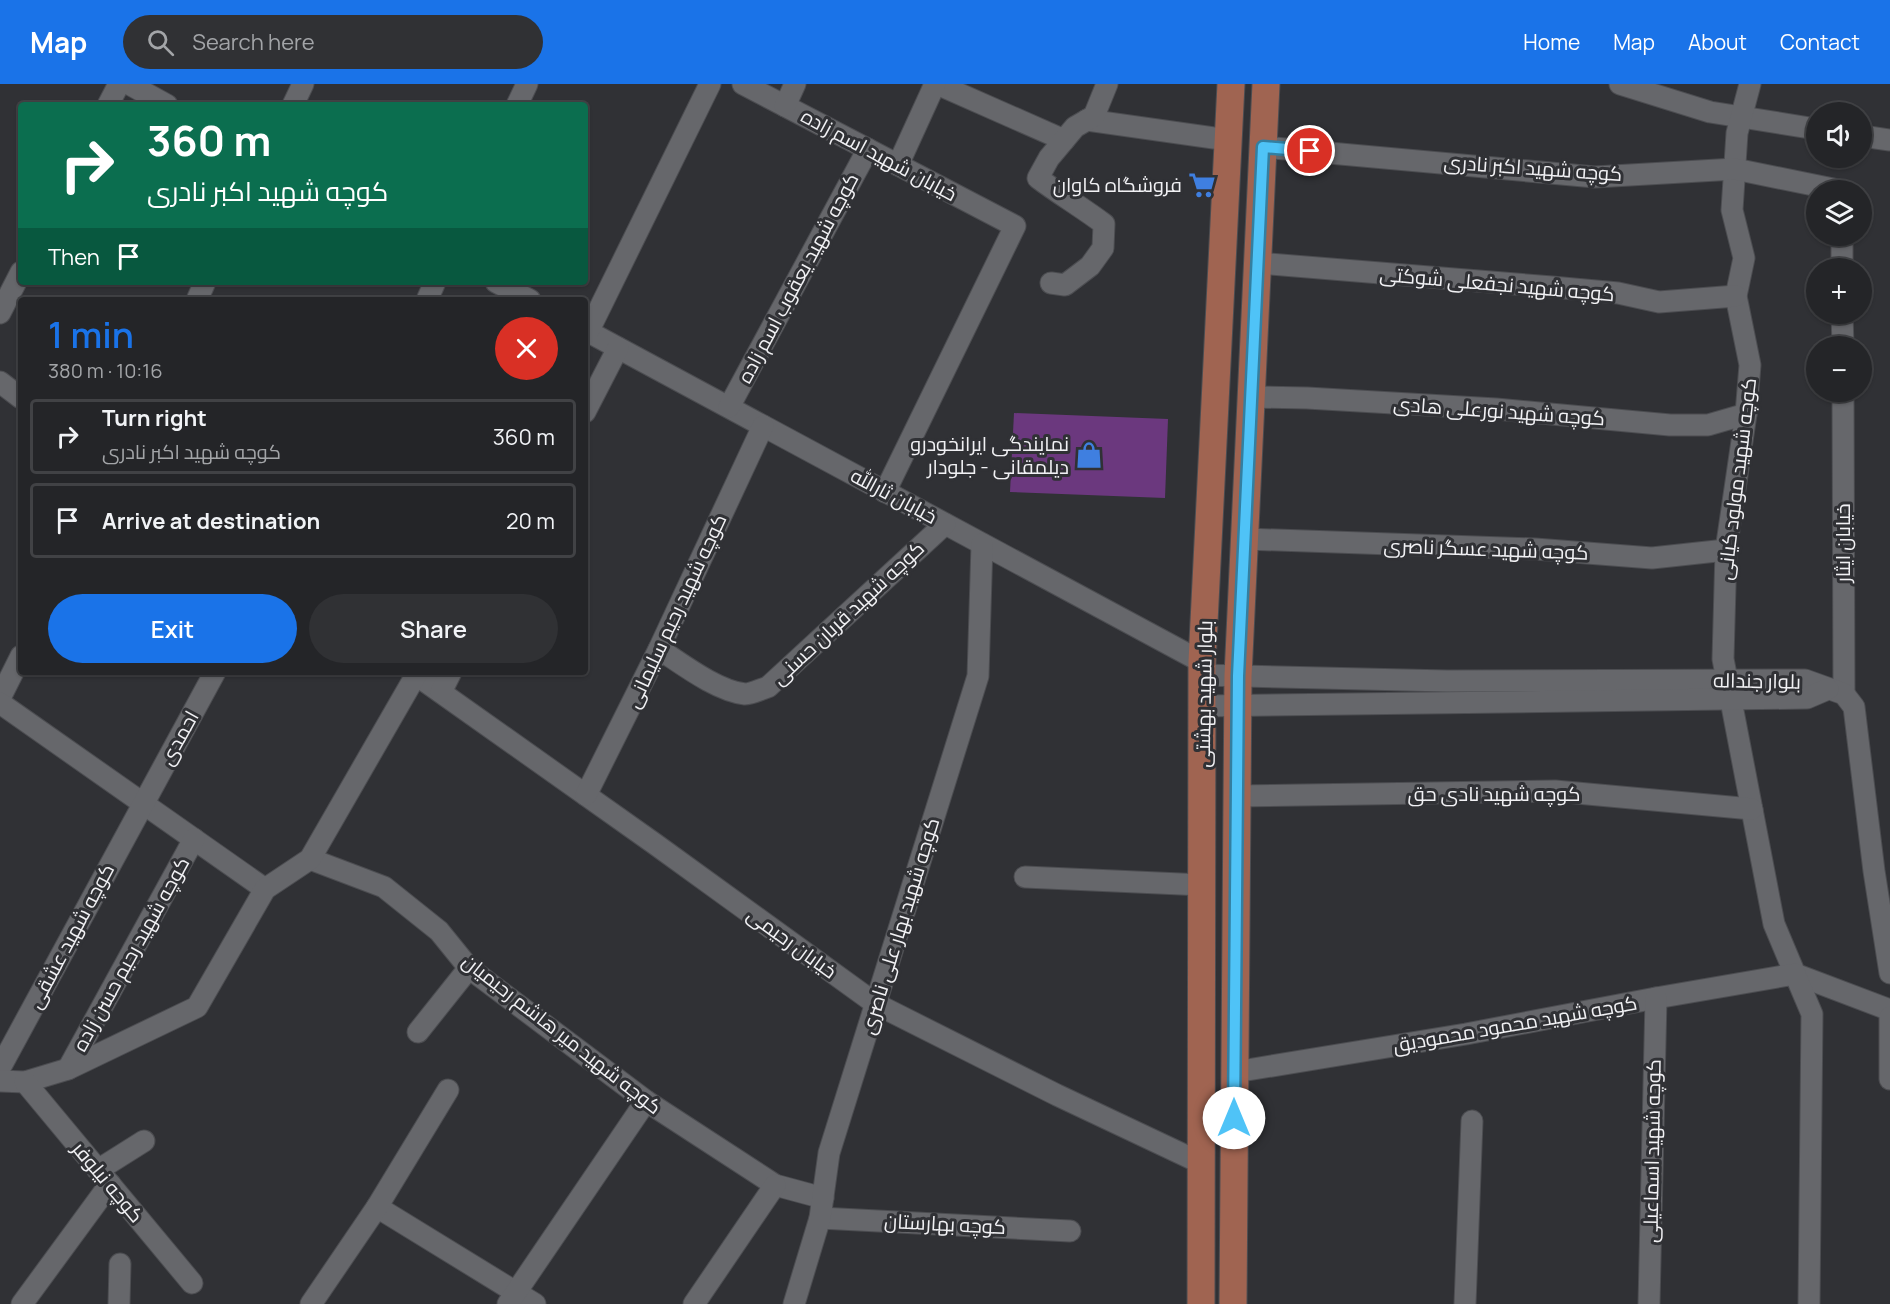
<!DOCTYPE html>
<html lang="en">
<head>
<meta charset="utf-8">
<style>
	body { margin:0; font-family:Manrope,Cairo,sans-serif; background:#303134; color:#f1f3f6; height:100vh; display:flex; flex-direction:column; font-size:22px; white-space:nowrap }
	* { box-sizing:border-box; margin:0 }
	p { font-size:20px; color:#a3a5a8 }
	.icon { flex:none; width:33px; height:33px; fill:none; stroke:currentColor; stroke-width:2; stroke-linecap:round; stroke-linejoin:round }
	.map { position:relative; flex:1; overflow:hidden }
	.details { position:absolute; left:18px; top:213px; width:570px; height:378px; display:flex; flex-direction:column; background:#242528; border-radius:6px; box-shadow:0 2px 4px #0004,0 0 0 2px #414245 }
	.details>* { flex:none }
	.hud { position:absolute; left:18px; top:18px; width:570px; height:183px; border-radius:6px; box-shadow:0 2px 4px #0004,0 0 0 2px #414245; background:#0b6e4f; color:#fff; overflow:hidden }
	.tools { position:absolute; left:1806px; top:18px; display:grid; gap:12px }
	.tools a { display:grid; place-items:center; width:66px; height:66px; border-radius:50%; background:#242528; box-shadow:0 2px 4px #0004,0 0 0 2px #414245; font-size:30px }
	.pin { position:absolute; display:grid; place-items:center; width:51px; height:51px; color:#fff; margin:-26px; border:3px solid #fff; border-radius:50%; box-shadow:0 2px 6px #0007 }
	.me { position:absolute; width:66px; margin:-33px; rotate:0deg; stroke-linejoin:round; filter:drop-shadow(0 0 4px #0008) }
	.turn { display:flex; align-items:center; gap:21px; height:126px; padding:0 30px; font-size:27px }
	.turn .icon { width:78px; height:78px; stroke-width:2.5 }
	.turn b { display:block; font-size:42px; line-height:51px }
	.then { display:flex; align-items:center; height:57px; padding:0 30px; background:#0003; gap:12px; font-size:22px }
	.round { display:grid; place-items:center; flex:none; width:63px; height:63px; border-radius:32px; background:#303134 }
	.overview { display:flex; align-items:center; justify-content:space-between; height:102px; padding:0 30px }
	h1 { font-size:36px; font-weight:600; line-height:45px; color:#1a73e8 }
	.button { display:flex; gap:12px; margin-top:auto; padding:12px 30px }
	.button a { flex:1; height:69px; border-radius:36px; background:#1a73e8; color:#fff; font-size:24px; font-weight:600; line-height:69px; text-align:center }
	.button a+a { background:#303134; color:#f1f3f6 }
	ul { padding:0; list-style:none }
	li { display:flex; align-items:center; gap:18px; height:75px; margin:0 12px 9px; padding:0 18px; border:3px solid #414245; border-radius:6px }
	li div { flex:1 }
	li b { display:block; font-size:22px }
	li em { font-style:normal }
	header { display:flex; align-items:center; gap:36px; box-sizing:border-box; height:84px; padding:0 30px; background:#1a73e8; color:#fff }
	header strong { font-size:28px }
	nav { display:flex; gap:33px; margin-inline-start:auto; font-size:21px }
	.search { width:420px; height:54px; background:#303134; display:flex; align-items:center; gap:15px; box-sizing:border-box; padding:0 21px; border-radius:33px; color:#a3a5a8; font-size:22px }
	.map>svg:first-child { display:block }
</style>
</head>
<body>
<header>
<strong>Map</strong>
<div class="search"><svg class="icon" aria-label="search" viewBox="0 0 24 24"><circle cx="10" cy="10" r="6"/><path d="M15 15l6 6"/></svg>Search here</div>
<nav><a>Home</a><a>Map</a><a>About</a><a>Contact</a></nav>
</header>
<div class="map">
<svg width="1890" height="1220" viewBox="0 0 1890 1220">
	<rect width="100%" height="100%" fill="#303135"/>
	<path fill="#6b387e" d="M1014 329 1168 335 1165 414 1010 408Z"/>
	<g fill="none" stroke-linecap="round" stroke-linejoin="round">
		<defs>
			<g id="minor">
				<path d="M129 0 167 21"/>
				<path d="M743 0 1015 142 885 408"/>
				<path d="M937 0 1064 56"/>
				<path d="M1620 0 1710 28 1816 45"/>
				<path d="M1750 0 1737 49 1732 126 1744 174 1736 212 1750 281 1746 330 1726 466 1723 575 1774 840 1795 890 1890 926"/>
				<path d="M108 21 119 0"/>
				<path d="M293 21 303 0"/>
				<path d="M517 21 527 0"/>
				<path d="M785 22 795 0"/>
				<path d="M1087 36 1228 56"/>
				<path d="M1862 52 1890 56"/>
				<path d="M1263 63 1595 93 1735 85 1838 106"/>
				<path d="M898 81 935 0"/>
				<path d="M1842 152V184"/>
				<path d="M1257 179 1552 203 1618 209 1659 218 1736 212"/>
				<path d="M496 198 530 216"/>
				<path d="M1051 199 1065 201 1090 182 1103 164 1104 140C1083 124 1059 110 1038 94L1049 74 1075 43 1094 32 1107 0"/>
				<path d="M197 216 205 198"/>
				<path d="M427 216 435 198"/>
				<path d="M0 229 21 188"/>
				<path d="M1842 230 1843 262"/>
				<path d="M585 246 1202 578"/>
				<path d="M588 248 710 0"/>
				<path d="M0 298 21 314"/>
				<path d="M1843 308 1844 610"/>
				<path d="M1251 313 1307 314 1496 325 1670 341H1708L1746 330"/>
				<path d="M729 323 868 65"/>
				<path d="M585 328 618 264"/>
				<path d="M1245 455 1535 465 1652 474 1726 466"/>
				<path d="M659 565C682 580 717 607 745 610 752 610 761 605 768 603L945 440"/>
				<path d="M412 588 655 760 876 920 1057 1011 1201 1079"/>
				<path d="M1202 591 1447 597 1805 596 1844 610 1854 623 1874 787 1890 889"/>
				<path d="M441 608 451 588"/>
				<path d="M0 614 21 572"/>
				<path d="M0 619 265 805"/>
				<path d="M1202 622 1807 614 1828 605"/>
				<path d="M586 711 659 565 763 342"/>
				<path d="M1236 712 1555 707 1752 725"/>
				<path d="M310 775 384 803 439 847 469 884 646 1017 775 1101 823 1114"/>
				<path d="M1025 793 1203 801"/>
				<path d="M1890 933V995"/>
				<path d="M418 948 469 884"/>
				<path d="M0 984 215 588"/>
				<path d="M68 985 194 755"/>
				<path d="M1235 988 1466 950 1656 914 1795 890 1812 930 1809 1220"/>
				<path d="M0 997 25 998 68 985 197 923 265 805 310 775 416 591"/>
				<path d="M25 998 192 1199"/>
				<path d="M98 1086 144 1057"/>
				<path d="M377 1123 535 1220"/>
				<path d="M820 1134 1070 1147"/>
				<path d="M22 1220 110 1100"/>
				<path d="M119 1220 120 1180"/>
				<path d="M311 1220 377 1123 448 1006"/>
				<path d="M508 1220 646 1017"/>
				<path d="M694 1220 775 1101"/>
				<path d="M794 1220 820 1134 829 1069 978 592 982 460"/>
				<path d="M1465 1220 1472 1037"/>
				<path d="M1649 1220 1656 914"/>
			</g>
			<g id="major">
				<path d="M1201 1220 1202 578 1231 0"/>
				<path d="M1233 1220 1238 592 1266 0"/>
			</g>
		</defs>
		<use href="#minor" stroke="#4c4d51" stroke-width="23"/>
		<use href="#major" stroke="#4c4d51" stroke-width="29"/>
		<use href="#minor" stroke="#66676b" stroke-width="21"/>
		<use href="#major" stroke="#a06451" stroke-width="27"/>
	</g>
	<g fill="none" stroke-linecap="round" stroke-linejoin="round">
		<defs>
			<path id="route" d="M1234 1034 1238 592 1263 63 1310 67"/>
		</defs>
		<use href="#route" stroke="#337fa1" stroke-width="15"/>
		<use href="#route" stroke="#4fc3f7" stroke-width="10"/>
	</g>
	<defs>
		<symbol id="supermarket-bare" viewBox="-9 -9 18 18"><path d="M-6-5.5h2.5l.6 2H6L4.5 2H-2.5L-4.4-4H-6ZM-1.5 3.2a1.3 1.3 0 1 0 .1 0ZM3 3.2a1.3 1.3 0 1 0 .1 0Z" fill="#3f7fe0" stroke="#303135" stroke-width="2.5" paint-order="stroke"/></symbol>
		<symbol id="shop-bare" viewBox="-9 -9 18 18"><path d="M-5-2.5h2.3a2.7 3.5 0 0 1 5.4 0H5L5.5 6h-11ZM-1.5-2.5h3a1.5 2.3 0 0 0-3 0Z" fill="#3f7fe0" stroke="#303135" stroke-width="2.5" paint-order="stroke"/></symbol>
	</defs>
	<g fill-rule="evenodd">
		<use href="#supermarket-bare" x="1183" y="82" width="38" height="38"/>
		<use href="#shop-bare" x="1070" y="352" width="38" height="38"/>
	</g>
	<g text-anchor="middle" stroke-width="6" stroke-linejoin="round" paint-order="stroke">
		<g font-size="20" fill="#f1f1f4" stroke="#303135">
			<text transform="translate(879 71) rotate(28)" y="7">خیابان شهید اسم زاده</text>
			<text transform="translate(1533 84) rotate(4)" y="7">کوچه شهید اکبر نادری</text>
			<text transform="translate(798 194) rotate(-62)" y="7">کوچه شهید یعقوب اسم زاده</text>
			<text transform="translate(1497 200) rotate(5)" y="7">کوچه شهید نجفعلی شوکتی</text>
			<text transform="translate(1499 327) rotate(4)" y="7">کوچه شهید نورعلی هادی</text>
			<text transform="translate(1737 395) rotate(-83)" y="7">کوچه شهید مولود کیانی</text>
			<text transform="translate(894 412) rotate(28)" y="7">خیابان ثارالله</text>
			<text transform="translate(1843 459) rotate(-90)" y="7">خیابان ایثار</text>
			<text transform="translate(1486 465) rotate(2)" y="7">کوچه شهید عسگر ناصری</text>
			<text transform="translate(676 527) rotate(-65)" y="7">کوچه شهید رحیم سلیمانی</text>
			<text transform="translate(848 529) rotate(-43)" y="7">کوچه شهید قربان حسنی</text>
			<text transform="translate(1757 597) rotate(1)" y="7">بلوار جنداله</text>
			<text transform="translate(1204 610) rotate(-89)" y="7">بلوار شهید بهشتی</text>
			<text transform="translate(179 654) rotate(-61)" y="7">احمدی</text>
			<text x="1494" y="717">کوچه شهید نادی حق</text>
			<text transform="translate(900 842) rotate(-73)" y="7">کوچه شهید بهار علی ناصری</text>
			<text transform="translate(71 852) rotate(-62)" y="7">کوچه شهید عشقی</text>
			<text transform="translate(792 859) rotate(36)" y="7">خیابان رحیمی</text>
			<text transform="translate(131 870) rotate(-61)" y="7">کوچه شهید رحیم حسن زاده</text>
			<text transform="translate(1515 940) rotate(-10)" y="7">کوچه شهید محمود محمودیق</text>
			<text transform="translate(562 950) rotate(38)" y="7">کوچه شهید میر هاشم رحیمیان</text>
			<text transform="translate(1652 1067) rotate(-89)" y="7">کوچه شهید اسماعیلی</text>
			<text transform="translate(108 1098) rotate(50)" y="7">کوچه نیلوفر</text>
			<text transform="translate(945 1140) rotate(3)" y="7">کوچه بهارستان</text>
		</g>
		<g font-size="20" fill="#f1f1f4" stroke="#303135" text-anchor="end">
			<text x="1182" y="108">فروشگاه کاوان</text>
			<text x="1069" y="367">نمایندگی ایرانخودرو<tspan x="1069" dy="23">دیلمقانی - جلودار</tspan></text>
		</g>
	</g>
</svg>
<div class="tools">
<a><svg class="icon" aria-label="sound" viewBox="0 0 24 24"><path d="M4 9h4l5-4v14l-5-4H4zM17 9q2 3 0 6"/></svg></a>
<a><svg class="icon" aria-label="layers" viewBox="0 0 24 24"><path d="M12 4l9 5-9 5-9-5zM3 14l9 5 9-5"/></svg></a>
<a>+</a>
<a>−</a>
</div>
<div class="pin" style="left:1310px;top:67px;background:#d93025"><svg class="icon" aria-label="arrive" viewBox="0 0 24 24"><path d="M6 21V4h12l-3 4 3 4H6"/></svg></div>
<svg class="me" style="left:1234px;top:1034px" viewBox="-20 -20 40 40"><circle r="19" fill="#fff"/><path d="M0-13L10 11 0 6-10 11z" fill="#4fc3f7"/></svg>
<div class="hud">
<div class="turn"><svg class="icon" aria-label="right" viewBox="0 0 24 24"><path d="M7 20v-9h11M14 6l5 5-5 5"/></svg><div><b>360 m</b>کوچه شهید اکبر نادری</div></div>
<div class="then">Then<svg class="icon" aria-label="arrive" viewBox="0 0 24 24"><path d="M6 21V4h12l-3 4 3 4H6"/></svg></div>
</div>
<section class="details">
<div class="overview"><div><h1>1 min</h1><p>380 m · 10:16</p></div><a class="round" style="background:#d93025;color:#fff"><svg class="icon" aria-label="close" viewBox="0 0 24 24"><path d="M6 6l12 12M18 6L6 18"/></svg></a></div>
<ul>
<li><svg class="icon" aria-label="right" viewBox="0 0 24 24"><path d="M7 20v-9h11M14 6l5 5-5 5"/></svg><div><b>Turn right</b><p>کوچه شهید اکبر نادری</p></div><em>360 m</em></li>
<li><svg class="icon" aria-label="arrive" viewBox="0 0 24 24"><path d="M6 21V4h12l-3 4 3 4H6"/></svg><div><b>Arrive at destination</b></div><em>20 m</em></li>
</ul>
<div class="button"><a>Exit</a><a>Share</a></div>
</section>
</div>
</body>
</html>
